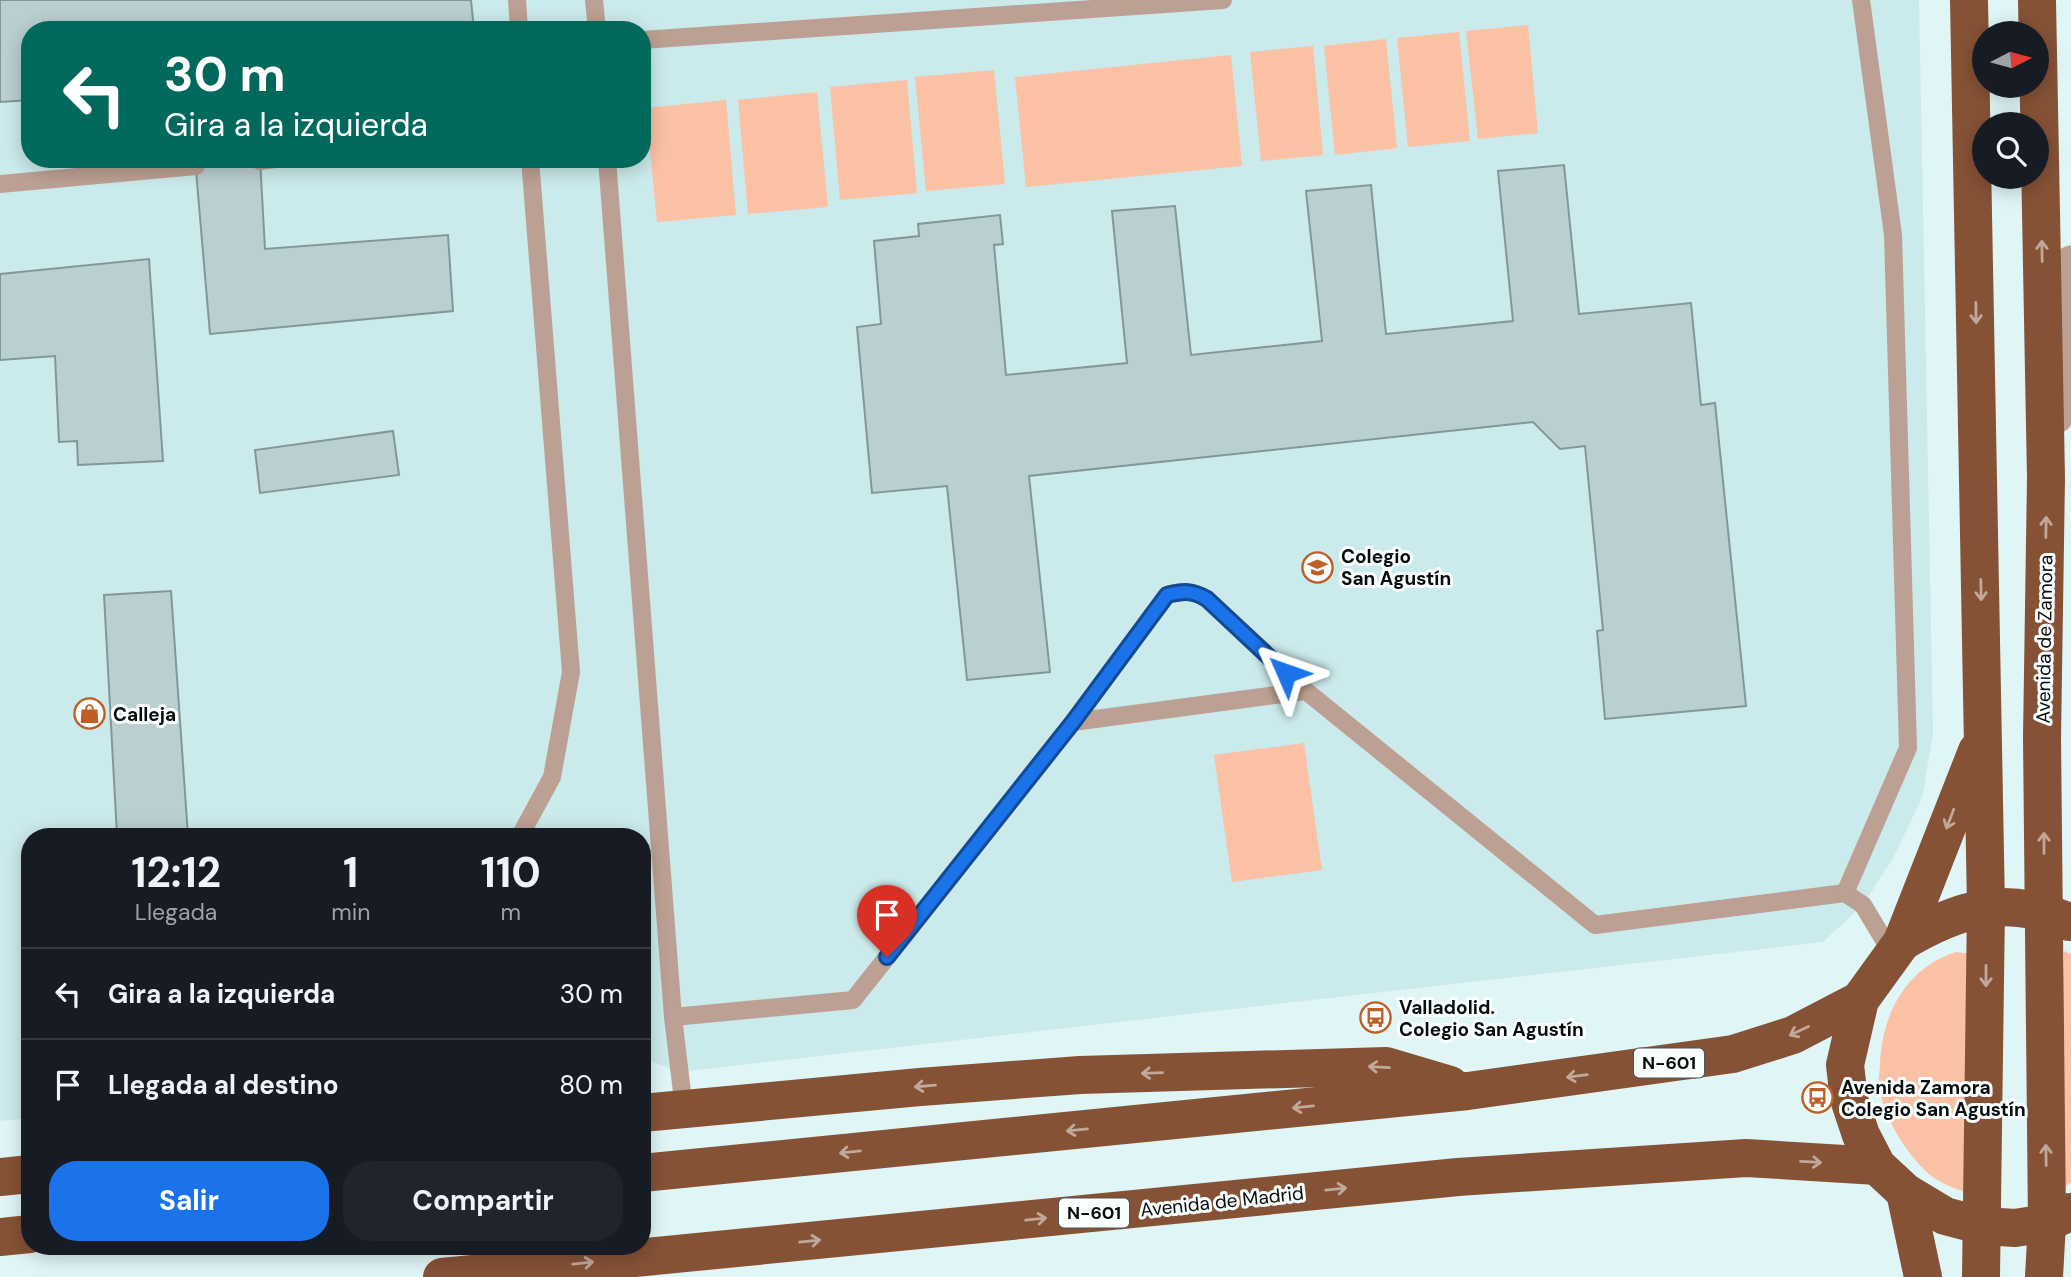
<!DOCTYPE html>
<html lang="es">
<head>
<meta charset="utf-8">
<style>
	body { margin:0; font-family:"DM Sans",sans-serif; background:#20242c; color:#f1f3f6; height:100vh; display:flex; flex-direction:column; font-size:26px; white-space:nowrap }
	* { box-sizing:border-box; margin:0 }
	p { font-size:23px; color:#9ea1a6 }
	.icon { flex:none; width:38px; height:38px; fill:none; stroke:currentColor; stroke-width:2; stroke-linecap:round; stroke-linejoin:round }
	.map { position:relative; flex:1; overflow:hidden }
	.panel { position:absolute; left:21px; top:828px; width:630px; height:427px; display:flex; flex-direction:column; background:#171b24; border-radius:28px; box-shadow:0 4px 18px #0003 }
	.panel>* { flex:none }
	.banner { position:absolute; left:21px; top:21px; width:630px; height:147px; border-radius:28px; box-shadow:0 4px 18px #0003; background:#00695c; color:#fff; overflow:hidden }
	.needle { width:46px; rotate:84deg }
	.controls { position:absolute; left:1972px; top:21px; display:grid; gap:14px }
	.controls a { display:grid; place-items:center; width:77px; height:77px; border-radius:50%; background:#171b24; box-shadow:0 4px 18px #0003; font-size:35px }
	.pin { position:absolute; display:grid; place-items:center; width:60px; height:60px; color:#fff; margin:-72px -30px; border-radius:50% 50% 50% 0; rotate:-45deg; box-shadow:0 0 7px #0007 }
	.pin .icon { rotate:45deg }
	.me { position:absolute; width:77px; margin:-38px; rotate:313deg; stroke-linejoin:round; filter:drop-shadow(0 0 5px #0008) }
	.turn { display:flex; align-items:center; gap:24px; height:147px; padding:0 28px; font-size:32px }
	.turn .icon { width:91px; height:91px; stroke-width:2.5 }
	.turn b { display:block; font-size:49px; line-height:60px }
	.eta { display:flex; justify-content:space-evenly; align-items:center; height:119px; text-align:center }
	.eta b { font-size:42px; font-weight:700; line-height:49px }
	.action { display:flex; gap:14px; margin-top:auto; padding:14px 28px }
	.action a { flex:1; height:80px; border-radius:28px; background:#1a73e8; color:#fff; font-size:28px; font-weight:700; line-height:80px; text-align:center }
	.action a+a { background:#20242c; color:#f1f3f6 }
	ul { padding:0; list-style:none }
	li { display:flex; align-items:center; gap:21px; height:91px; padding:0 28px; border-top:2px solid #363941 }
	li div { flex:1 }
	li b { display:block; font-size:26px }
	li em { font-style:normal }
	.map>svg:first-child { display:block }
</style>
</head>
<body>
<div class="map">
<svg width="2071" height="1277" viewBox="0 0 2071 1277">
	<rect width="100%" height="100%" fill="#e0f5f6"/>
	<path fill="#cbeaeb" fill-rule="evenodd" d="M0 0H1919L1933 733 1922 798 1893 858 1863 905 1823 942 679 1072 642 1058V836H30V1118L0 1121ZM30 30H642V159H30ZM1564 165 1579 314 1691 303 1701 405 1714 403 1746 706 1605 719 1597 631 1603 630 1585 446 1533 422 1029 476 1050 672 967 680 947 486 872 493 857 327 881 324 875 241 919 236 1003 244 994 245 1006 375 1127 363 1112 212 1175 206 1191 355 1322 341 1306 191 1371 186 1386 334 1513 321 1498 172Z"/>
	<g fill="#fac1a5">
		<path d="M1528 25 1538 133 1478 139 1466 31Z"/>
		<path d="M1459 32 1470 141 1408 147 1397 38Z"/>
		<path d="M1386 39 1397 148 1335 155 1324 46Z"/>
		<path d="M1313 46 1323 155 1261 161 1250 52Z"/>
		<path d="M1231 55 1242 166 1026 187 1015 77Z"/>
		<path d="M994 70 1005 184 926 191 915 77Z"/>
		<path d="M907 80 917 193 840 200 830 87Z"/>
		<path d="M817 92 828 207 748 214 738 100Z"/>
		<path d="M726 100 736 215 657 222 646 108Z"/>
		<path d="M1304 743 1322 870 1232 882 1214 755Z"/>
		<path d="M2064 951 2071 954V1183L2060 1189Z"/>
		<path d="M1956 952 1969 954 1967 1193C1955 1188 1939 1183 1929 1174 1905 1152 1884 1118 1879 1086 1878 1079 1880 1071 1880 1064 1882 1014 1906 968 1956 952Z"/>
	</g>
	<g fill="#bacfd0" stroke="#839798" stroke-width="2">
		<path d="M0 0H471L474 30H30V100L0 102Z"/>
		<path d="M195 159H260L265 249 448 235 453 311 210 334Z"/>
		<path d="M1564 165 1579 314 1691 303 1701 405 1715 403 1746 706 1605 719 1597 631 1603 630 1585 446 1560 449 1533 422 1029 476 1050 672 967 680 947 486 872 493 857 327 881 324 874 241 919 236 918 224 1000 215 1003 244 994 245 1006 375 1127 363 1112 211 1175 206 1191 355 1322 341 1306 191 1371 185 1386 334 1513 321 1498 171Z"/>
		<path d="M149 259 163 461 78 465 77 441 59 442 55 356 0 360V274Z"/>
		<path d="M393 431 399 475 260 493 255 450Z"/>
		<path d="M171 591 188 836H117L104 595Z"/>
	</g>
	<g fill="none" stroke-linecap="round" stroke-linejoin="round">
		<g stroke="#bca093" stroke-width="18">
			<path d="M517 0 519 30"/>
			<path d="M594 0 597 30"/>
			<path d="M642 40 1223 0"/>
			<path d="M607 159 673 1017 684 1109"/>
			<path d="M260 161 275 159"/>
			<path d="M0 184 196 166"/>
			<path d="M1073 722 1306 691 1595 925 1845 893 1863 905 1893 955"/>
			<path d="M520 836 552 777 571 672 530 159"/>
			<path d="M1845 893 1908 748 1893 235 1861 0"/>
			<path d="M673 1017 853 1000 1073 722 1167 595C1183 591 1192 590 1207 599L1306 691"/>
		</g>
		<path stroke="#bca093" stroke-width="35" d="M2056 416 2066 348V273L2071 263"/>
		<g stroke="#855236" stroke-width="38">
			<path d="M1969 0 1986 907 1981 1277"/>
			<path d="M2037 0 2046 478 2042 738 2047 1223 2044 1277"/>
			<path d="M1977 751 1902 942 1860 1000 1845 1065 1849 1099 1861 1135 1877 1166 1905 1192 1945 1216 1983 1226 2015 1228 2047 1223 2070 1212"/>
			<path d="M1902 942C1959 908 2006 894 2069 922"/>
			<path d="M642 1113 920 1087 1080 1075 1386 1066 1450 1085"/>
			<path d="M642 1173 1468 1091 1733 1054 1793 1035 1860 1000"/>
			<path d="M0 1177 30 1174"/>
			<path d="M1905 1192 1923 1277"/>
			<path d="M0 1237 30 1234"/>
			<path d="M442 1277 1458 1177 1746 1158 1877 1166"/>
		</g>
	</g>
	<defs><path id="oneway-shaft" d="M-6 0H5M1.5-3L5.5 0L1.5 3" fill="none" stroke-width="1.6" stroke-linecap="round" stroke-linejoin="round" transform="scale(1.75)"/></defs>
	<g stroke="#c0a89a">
		<use href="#oneway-shaft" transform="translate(2042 251) rotate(-91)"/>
		<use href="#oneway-shaft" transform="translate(1976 313) rotate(89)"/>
		<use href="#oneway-shaft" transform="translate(2046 527) rotate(-89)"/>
		<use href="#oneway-shaft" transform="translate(1981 590) rotate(89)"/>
		<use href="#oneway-shaft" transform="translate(1950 819) rotate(111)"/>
		<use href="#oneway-shaft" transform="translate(2044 843) rotate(-90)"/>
		<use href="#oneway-shaft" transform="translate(1986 976) rotate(90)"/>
		<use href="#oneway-shaft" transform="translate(1799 1031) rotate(155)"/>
		<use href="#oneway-shaft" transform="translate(1379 1067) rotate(-177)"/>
		<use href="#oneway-shaft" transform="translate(1152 1073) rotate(178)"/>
		<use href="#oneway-shaft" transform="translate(1577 1076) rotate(172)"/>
		<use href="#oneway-shaft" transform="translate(925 1086) rotate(175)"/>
		<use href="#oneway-shaft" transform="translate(1303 1107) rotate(174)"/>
		<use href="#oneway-shaft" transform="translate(1077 1130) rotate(174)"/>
		<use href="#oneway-shaft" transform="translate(850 1152) rotate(174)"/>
		<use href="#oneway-shaft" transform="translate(2046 1155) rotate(-91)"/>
		<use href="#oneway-shaft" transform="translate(1811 1162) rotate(3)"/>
		<use href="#oneway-shaft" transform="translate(1336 1189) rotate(-6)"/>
		<use href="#oneway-shaft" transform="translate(1036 1219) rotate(-6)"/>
		<use href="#oneway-shaft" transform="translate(810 1241) rotate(-6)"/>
		<use href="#oneway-shaft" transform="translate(583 1263) rotate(-6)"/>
	</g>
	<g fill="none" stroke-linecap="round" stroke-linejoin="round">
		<defs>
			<path id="route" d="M887 957 1073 722 1167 595C1183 591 1192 590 1207 599L1286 673"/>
		</defs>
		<use href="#route" stroke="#114b97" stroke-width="18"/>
		<use href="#route" stroke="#1a73e8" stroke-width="12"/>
	</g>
	<defs>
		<symbol id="school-ring" viewBox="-11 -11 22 22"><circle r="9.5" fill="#fafeff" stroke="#c05e23" stroke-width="1.5"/><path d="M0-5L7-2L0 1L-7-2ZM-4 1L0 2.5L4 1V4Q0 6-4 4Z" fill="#c05e23"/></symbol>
		<symbol id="shop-ring" viewBox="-11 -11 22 22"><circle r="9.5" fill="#fafeff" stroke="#c05e23" stroke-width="1.5"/><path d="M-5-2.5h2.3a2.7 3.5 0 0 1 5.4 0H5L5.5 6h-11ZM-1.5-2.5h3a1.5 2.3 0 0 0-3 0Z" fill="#c05e23"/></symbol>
		<symbol id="bus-ring" viewBox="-11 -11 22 22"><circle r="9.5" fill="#fafeff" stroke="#c05e23" stroke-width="1.5"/><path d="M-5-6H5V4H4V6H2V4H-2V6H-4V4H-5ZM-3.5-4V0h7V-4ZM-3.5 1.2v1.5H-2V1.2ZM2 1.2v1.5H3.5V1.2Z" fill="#c05e23"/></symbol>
	</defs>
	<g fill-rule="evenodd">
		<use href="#school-ring" x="1300" y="550" width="35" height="35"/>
		<use href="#shop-ring" x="72" y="696" width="35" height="35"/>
		<use href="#bus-ring" x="1358" y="1000" width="35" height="35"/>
		<use href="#bus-ring" x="1800" y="1080" width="35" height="35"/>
	</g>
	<g text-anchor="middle" stroke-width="6" stroke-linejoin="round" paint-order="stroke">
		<g fill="#fafeff" stroke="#4f5556" stroke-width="2">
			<rect x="1634" y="1048.5" width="70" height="29" rx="5"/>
			<rect x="1059" y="1198.5" width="70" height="29" rx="5"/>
		</g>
		<g font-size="18" font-weight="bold" fill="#060d0d">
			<text x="1669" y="1069">N-601</text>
			<text x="1094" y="1219">N-601</text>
		</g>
		<g font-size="19" font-weight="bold" fill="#060d0d" stroke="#fafeff" text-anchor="start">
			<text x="1341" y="563">Colegio<tspan x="1341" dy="22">San Agustín</tspan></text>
			<text x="113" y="721">Calleja</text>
			<text x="1399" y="1014">Valladolid.<tspan x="1399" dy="22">Colegio San Agustín</tspan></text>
			<text x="1841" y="1094">Avenida Zamora<tspan x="1841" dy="22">Colegio San Agustín</tspan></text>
		</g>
		<g font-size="19" fill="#060d0d" stroke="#fafeff">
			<text transform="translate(2044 639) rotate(-89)" y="7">Avenida de Zamora</text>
			<text transform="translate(1222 1201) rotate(-6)" y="7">Avenida de Madrid</text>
		</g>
	</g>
</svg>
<div class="controls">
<a><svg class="needle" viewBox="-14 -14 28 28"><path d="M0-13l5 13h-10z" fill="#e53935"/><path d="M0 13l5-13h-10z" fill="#9ea1a6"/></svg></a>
<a><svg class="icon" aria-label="search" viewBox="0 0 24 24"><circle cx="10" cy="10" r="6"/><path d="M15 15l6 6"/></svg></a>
</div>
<div class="pin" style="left:887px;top:957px;background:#d93025"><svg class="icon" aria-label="arrive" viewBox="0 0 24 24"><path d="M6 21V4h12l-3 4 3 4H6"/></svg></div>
<svg class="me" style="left:1286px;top:673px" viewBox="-20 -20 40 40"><path d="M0-17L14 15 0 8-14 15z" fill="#1a73e8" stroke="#fff" stroke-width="4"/></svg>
<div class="banner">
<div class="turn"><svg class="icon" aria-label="left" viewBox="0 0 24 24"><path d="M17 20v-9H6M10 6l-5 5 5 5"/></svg><div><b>30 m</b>Gira a la izquierda</div></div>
</div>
<section class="panel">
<div class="eta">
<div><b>12:12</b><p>Llegada</p></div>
<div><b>1</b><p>min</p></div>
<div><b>110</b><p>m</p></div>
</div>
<ul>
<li><svg class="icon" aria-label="left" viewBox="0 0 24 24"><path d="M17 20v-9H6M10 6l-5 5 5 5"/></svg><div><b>Gira a la izquierda</b></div><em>30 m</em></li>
<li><svg class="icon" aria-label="arrive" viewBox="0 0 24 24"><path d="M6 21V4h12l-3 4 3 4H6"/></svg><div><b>Llegada al destino</b></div><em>80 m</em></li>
</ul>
<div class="action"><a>Salir</a><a>Compartir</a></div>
</section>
</div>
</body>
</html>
